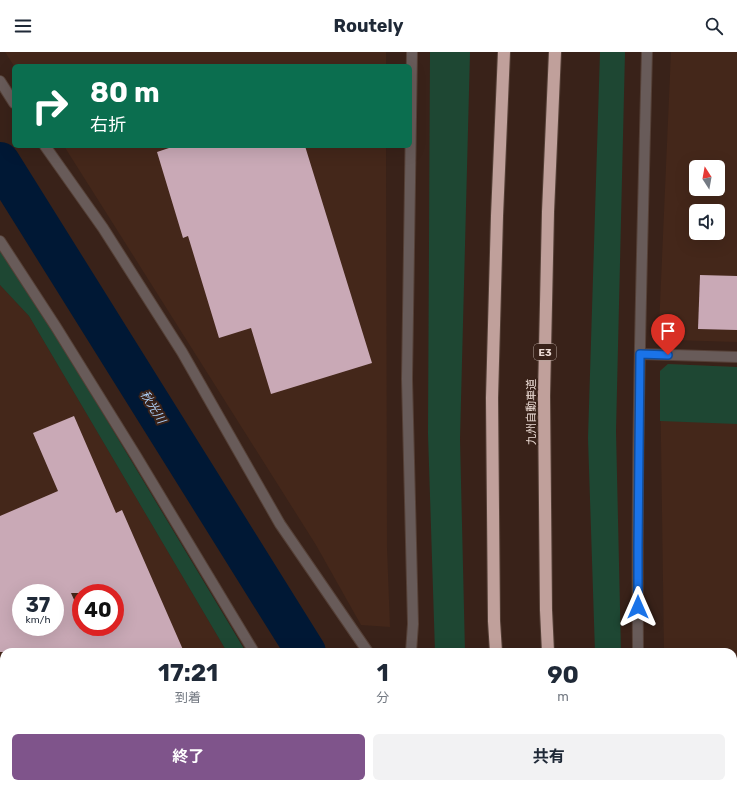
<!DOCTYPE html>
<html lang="ja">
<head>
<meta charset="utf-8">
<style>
	body { margin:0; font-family:Rubik,"Noto Sans JP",sans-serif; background:#f2f2f3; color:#1f2937; height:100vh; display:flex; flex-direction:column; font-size:15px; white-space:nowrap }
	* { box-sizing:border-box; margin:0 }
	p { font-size:13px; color:#747a83 }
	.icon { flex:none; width:22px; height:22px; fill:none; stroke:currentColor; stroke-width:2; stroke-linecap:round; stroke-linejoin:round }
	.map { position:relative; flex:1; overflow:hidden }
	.sheet { position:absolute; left:0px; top:596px; width:737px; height:140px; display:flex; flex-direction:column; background:#fff; border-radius:12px 12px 0 0; box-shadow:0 4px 16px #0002 }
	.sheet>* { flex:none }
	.banner { position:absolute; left:12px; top:12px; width:400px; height:84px; border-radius:6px; box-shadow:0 4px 16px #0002; background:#0b6e4f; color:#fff; overflow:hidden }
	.needle { width:26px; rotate:349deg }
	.controls { position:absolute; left:689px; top:108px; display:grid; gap:8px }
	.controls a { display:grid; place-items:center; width:36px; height:36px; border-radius:6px; background:#fff; box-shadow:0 4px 16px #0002; font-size:20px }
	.speed { position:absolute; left:12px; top:532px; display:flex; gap:8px; font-size:20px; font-weight:700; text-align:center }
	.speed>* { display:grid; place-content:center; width:52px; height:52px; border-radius:50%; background:#fff; box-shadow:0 4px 16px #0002; line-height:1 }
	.speed small { font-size:10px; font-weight:400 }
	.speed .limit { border:6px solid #d22; background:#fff; color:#111 }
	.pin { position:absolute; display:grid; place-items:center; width:34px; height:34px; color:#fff; margin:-41px -17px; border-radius:50% 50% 50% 0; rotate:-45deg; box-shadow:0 0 4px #0007 }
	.pin .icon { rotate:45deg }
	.me { position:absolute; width:44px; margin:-22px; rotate:0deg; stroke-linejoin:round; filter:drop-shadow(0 0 3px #0008) }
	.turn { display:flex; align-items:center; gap:14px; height:84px; padding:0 12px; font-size:18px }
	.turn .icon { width:52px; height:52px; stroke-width:2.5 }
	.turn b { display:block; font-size:28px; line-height:34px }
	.eta { display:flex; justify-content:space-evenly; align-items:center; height:68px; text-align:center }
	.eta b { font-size:24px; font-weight:700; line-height:28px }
	.button { display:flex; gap:8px; margin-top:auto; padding:8px 12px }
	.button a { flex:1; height:46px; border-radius:6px; background:#7f548b; color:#fff; font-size:16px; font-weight:700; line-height:46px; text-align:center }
	.button a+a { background:#f2f2f3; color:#1f2937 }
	header { display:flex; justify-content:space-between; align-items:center; height:52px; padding:0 12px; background:#fff; font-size:18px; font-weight:700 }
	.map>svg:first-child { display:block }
</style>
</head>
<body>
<header><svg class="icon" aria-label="menu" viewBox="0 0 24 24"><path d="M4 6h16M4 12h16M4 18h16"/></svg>Routely<svg class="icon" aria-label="search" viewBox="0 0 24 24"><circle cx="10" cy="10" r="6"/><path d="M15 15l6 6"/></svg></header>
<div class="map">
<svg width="737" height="736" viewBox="0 0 737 736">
	<rect width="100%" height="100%" fill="#392219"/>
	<g fill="#44271a" fill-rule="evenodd">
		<path d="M5 0H386V14H14Z"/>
		<path d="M671 0H737V290L672 288 659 275ZM696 115H718V137H696ZM696 159H718V181H696Z"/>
		<path d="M64 94H386L387 496 390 575 361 573 316 493Z"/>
		<path d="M0 233 29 264 227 600H4V732H310L311 736H0ZM21 541H55V575H21ZM81 541H115V575H81Z"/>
		<path d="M668 312 737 315V736H668V732H733V600H664L660 319Z"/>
	</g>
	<g fill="#1e4733">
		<path d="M430 0H470L460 387 465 600H435L428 382Z"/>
		<path d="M600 0H625L616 379 621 600H595L588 386Z"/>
		<path d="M0 196 63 295 246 600H227L29 264 0 233Z"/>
		<path d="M668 312 737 315V372L660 369V319Z"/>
	</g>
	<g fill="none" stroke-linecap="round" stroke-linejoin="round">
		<g stroke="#001835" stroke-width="40">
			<path d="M0 110 306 600"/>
			<path d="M388 732 390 736"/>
		</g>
	</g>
	<g fill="#c9a9b6" fill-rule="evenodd">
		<path d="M175 94H305L372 311 271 342 251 276 219 286 188 184 183 186 157 100Z"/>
		<path d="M700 223 737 224V278L698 277Z"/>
		<path d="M74 364 116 461 122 458 184 600H0V464L58 439 33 381ZM21 541H55V575H21ZM71 541H115V575H81V563Z"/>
	</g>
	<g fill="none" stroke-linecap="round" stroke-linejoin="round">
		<defs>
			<g id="minor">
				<path d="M0 29 14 51"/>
				<path d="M45 94 103 176 182 300 280 472 368 600"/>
				<path d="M0 189 56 275 136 404 254 600"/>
				<path d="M640 302 737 305"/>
				<path d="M411 600 413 572 407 327 412 0"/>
				<path d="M638 600C636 400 642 200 647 0"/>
				<path d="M328 732 330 736"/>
				<path d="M437 732 438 736"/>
				<path d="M607 732 615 736"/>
				<path d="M640 732V736"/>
				<path d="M359 736 362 732"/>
			</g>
			<g id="highway">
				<path d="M496 600 494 569 492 346 497 164 504 0"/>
				<path d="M548 600 546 558 544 344 548 160 555 0"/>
				<path d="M501 732 502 736"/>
				<path d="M554 732V736"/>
			</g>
		</defs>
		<use href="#minor" stroke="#554037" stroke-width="12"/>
		<use href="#highway" stroke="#554037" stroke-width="14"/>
		<use href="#minor" stroke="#685b59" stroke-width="10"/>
		<use href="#highway" stroke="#c0a09b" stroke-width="12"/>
	</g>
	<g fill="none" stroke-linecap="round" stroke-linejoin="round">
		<defs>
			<path id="route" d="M638 555V496L640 302 668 303"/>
		</defs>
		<use href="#route" stroke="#114b97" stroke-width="10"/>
		<use href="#route" stroke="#1a73e8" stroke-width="7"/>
	</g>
	<g text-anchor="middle" stroke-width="4" stroke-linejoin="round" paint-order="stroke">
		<rect fill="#392219" stroke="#b6a49c" stroke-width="1" x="534" y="292" width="22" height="16" rx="3"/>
		<g font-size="10" font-weight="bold" fill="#ebdbd4">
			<text x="545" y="304">E3</text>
		</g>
		<g font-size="11" fill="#ebdbd4" stroke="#392219">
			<text transform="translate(531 360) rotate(-90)" y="4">九州自動車道</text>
		</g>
		<g font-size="12" font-style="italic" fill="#accef6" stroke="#392219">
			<text transform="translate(153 355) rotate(58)" y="4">秋光川</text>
		</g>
	</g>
</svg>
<div class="controls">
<a><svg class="needle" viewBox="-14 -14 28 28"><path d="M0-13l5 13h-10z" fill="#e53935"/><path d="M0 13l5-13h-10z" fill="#747a83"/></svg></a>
<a><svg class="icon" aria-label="sound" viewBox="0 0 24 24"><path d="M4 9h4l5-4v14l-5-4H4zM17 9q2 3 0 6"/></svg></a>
</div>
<div class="speed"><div>37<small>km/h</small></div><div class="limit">40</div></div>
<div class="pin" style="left:668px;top:303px;background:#d93025"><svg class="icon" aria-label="arrive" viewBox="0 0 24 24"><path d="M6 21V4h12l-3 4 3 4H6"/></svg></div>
<svg class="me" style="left:638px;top:555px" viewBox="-20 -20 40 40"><path d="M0-17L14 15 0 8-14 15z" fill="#1a73e8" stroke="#fff" stroke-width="4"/></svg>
<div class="banner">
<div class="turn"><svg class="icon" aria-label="right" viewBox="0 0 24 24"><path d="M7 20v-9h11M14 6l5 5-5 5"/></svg><div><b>80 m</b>右折</div></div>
</div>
<section class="sheet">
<div class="eta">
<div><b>17:21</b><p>到着</p></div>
<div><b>1</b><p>分</p></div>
<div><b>90</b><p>m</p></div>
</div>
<div class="button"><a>終了</a><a>共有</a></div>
</section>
</div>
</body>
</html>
